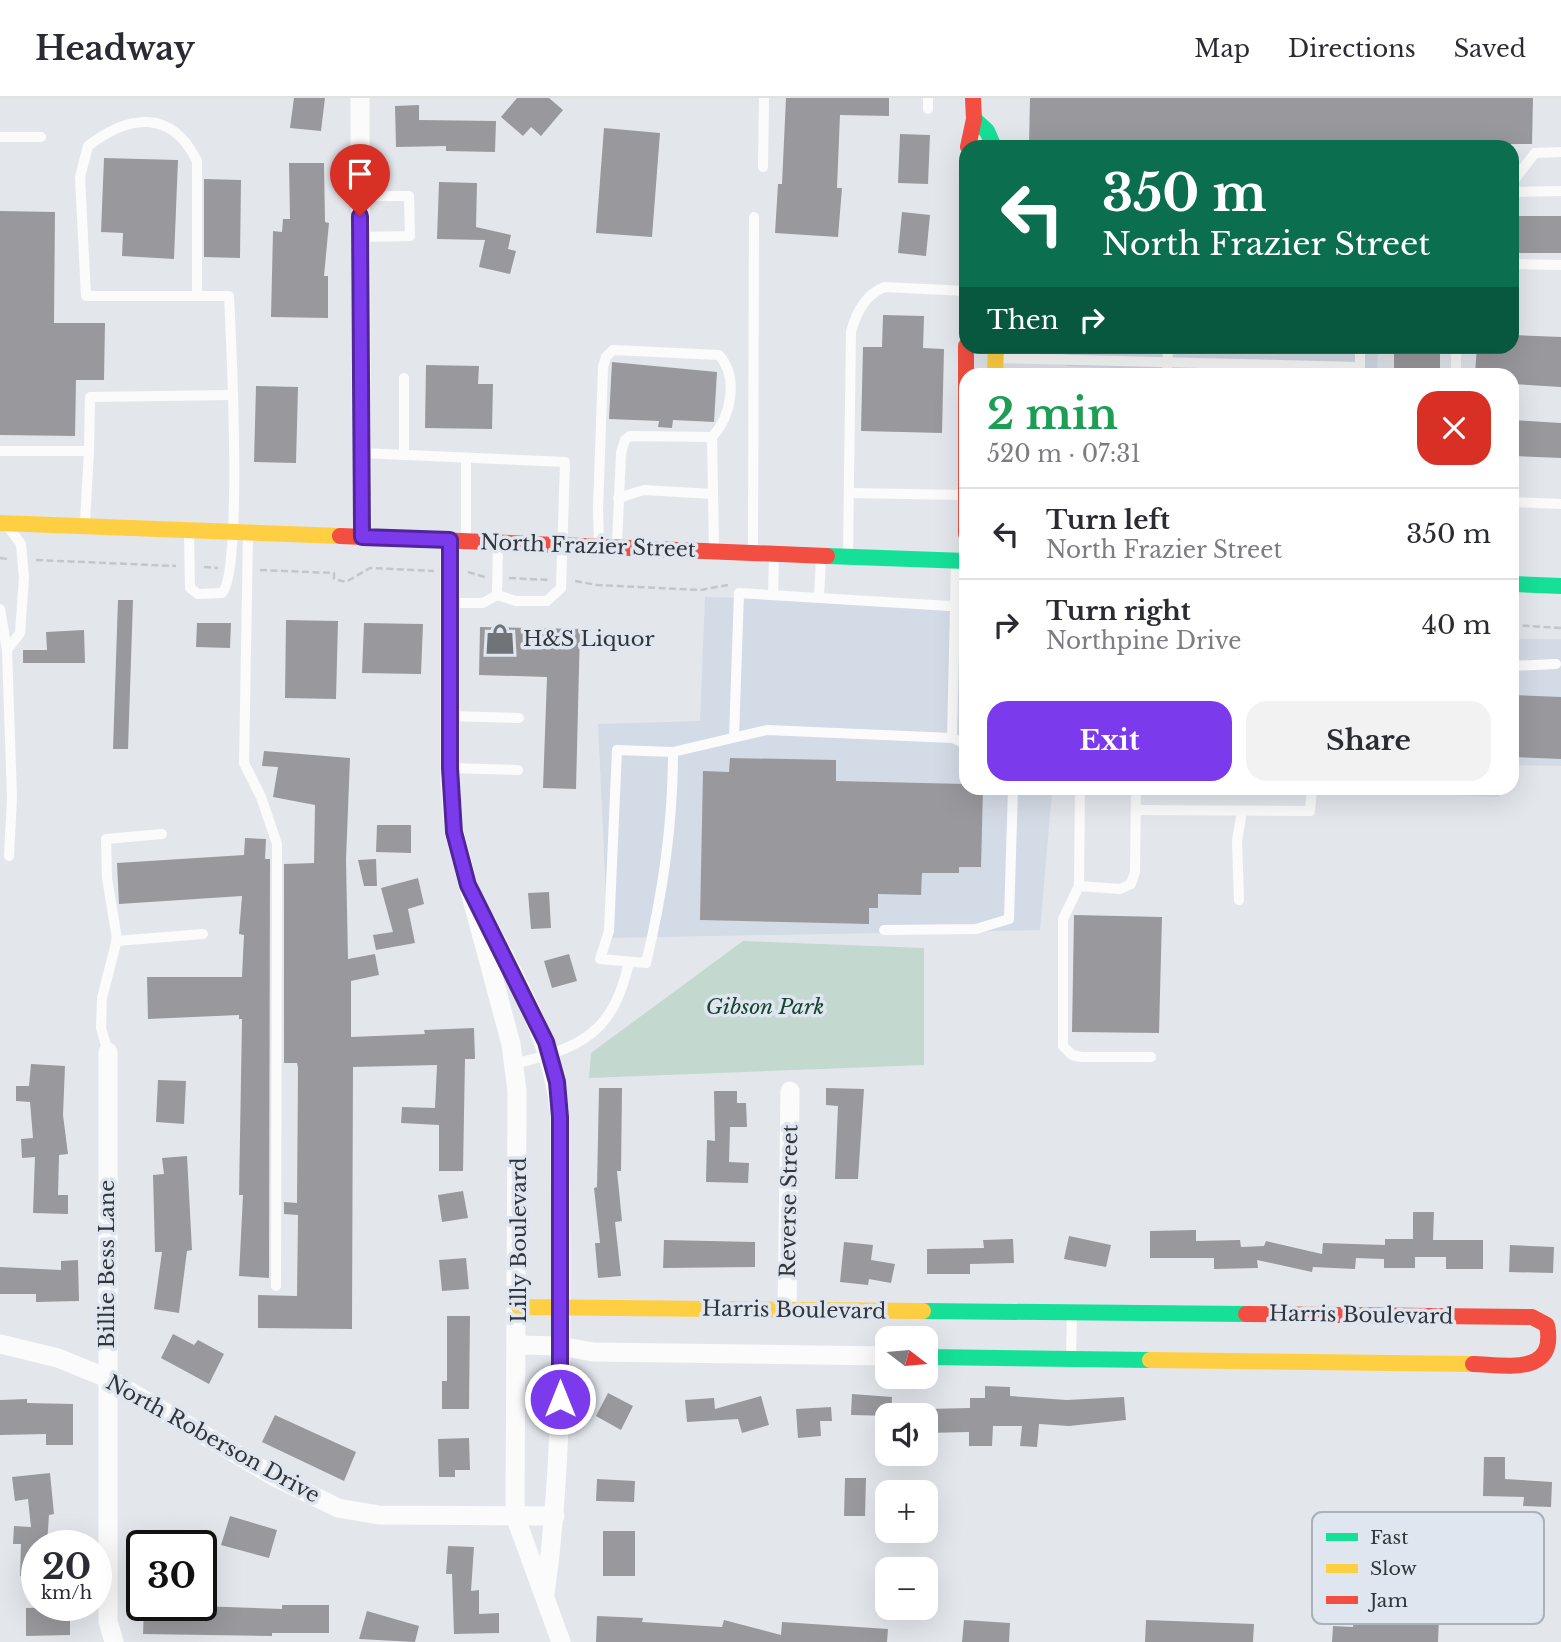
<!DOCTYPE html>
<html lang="en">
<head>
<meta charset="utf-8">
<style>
	body { margin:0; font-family:"Libre Baskerville",serif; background:#f2f2f3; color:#2b2b33; height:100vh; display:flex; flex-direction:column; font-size:26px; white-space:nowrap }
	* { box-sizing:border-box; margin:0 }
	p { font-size:23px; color:#7c7c81 }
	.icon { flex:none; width:38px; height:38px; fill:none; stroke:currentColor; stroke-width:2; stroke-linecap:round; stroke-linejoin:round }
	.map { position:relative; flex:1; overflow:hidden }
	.side { position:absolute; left:959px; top:270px; width:560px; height:427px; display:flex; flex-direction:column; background:#fff; border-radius:21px; box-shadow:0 7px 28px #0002 }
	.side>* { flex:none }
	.guide { position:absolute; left:959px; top:42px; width:560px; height:214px; border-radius:21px; box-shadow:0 7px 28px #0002; background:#0b6e4f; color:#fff; overflow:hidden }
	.needle { width:46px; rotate:106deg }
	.fabs { position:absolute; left:875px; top:1228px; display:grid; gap:14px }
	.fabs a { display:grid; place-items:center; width:63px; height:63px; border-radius:14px; background:#fff; box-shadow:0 7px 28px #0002; font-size:35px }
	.speed { position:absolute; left:21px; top:1432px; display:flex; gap:14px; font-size:35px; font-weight:700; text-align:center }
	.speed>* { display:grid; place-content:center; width:91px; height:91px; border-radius:50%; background:#fff; box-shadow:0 7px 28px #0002; line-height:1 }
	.speed small { font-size:18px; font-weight:400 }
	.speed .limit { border:4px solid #111; border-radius:10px; background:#fff; color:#111 }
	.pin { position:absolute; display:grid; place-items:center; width:60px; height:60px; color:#fff; margin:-72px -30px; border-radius:50% 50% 50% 0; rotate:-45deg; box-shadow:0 0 7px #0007 }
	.pin .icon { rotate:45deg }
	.me { position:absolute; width:77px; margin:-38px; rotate:0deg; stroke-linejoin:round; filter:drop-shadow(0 0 5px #0008) }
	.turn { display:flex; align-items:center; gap:24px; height:147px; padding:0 28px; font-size:32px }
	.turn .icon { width:91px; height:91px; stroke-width:2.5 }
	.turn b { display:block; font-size:49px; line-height:60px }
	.then { display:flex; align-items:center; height:66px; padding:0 28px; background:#0003; gap:14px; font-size:26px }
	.round { display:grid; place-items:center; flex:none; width:74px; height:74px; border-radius:21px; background:#f2f2f3 }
	.head { display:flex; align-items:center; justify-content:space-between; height:119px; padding:0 28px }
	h1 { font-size:42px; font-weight:800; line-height:52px; color:#1e9e55 }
	.button { display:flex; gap:14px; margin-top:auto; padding:14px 28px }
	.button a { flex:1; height:80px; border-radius:21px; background:#7c3aed; color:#fff; font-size:28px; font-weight:800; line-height:80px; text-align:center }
	.button a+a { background:#f2f2f3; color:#2b2b33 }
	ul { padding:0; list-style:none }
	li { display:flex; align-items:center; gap:21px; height:91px; padding:0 28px; border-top:2px solid #e1e1e2 }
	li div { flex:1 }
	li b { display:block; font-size:26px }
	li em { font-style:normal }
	header { display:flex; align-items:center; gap:42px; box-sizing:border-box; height:98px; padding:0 35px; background:#fff; border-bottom:2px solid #e1e1e2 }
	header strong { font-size:33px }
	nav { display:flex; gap:38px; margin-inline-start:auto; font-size:24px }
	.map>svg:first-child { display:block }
</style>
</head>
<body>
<header>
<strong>Headway</strong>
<nav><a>Map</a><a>Directions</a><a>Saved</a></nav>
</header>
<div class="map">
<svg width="1561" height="1544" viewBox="0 0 1561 1544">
	<rect width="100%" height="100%" fill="#e3e7ec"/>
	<g fill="#d3dbe6">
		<path d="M1065 249H1378L1377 276H1157V272L1065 268Z"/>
		<path d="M1010 273 1151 276H1010Z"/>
		<path d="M705 499 966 506V690H1159V694H1052L1040 832 608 840 598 626 700 623Z"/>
		<path d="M1512 541H1561V668L1512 667Z"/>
		<path d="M1299 690H1500L1499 699Z"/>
	</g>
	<path fill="#c3d8cf" d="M743 843 924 850V967L589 980 591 955Z"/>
	<g fill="#99999d">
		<path d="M294 0H325L321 33 290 30Z"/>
		<path d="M517 0H549L563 12 541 38 531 29 523 38 501 19Z"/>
		<path d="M786 0H889V18L840 17 837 90H842L838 139 775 135 778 86H782Z"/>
		<path d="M1030 0H1533L1532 46 1029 49Z"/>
		<path d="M419 7V22L496 23 495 54 446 53V48L396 49 395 8Z"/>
		<path d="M604 30 660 35 652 139 596 135Z"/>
		<path d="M900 36 930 37 928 86 898 85Z"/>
		<path d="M104 60 178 62 174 161 122 158 123 135 101 134Z"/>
		<path d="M289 65H324L325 124 329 125 324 178H328V220L271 219 273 133 282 134 283 121H290Z"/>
		<path d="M204 81 241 82 240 160 204 159Z"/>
		<path d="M439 84 477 85 476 129 511 137 508 151 516 153 510 176 479 169 485 142 437 141Z"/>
		<path d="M0 113 55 114 54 225H105L104 282H76L75 338 0 337Z"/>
		<path d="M902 114 930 117 926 158 898 155Z"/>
		<rect x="1512" y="118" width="49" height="37"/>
		<path d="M883 217 924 218 923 250 944 251 942 335 861 333 863 249H882Z"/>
		<path d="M1512 237 1561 239V289L1512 286V276H1475L1477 248H1512Z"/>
		<rect x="1394" y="248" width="46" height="28"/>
		<path d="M612 264 717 274 714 324 673 322 672 330 658 329 659 323 609 321Z"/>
		<path d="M426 267 479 268 478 286H493L492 331 425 330Z"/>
		<path d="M256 288 298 289 296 365 254 364Z"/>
		<path d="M1512 322 1561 325V360L1512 358Z"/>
		<path d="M118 502H133L128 651H113Z"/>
		<path d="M286 522 338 523 336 601 285 600Z"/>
		<path d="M197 525H231L230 550 196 549Z"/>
		<path d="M364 525 423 526 421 576 362 575Z"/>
		<path d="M480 529 580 531 576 691 543 690 547 579 479 577Z"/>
		<path d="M84 532 85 565H23V552H47L46 534Z"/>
		<path d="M1512 597 1561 599V661L1512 659Z"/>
		<path d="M264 653 350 660 346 762 348 861 375 856 379 877 351 883V939L425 936 424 932 474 930 475 961H465L463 1073H439V1027L401 1025 402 1009 435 1010 437 967 353 969 352 1231 258 1230V1197L297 1198 298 1117 284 1116V1104L297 1105 298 970 297 965H284V766L314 765 315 707 273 699 278 669 262 668Z"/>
		<path d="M730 660 836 662V683L966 686V690H983L981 769H959V775H922L921 797 878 796V810H869V826L700 822 703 673 729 674Z"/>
		<path d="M377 727H411V755L376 754Z"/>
		<path d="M245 740 266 741 265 761H270L269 1180 239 1178 243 1097H239L242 921H239V917L148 921 147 879H242L244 837 239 836 242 798 119 806 117 765 244 757Z"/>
		<path d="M376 761 377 788H364L358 762Z"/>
		<path d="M418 780 424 806 408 811 415 845 376 852 373 837 393 834 381 790Z"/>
		<path d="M549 794 551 830 531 831 528 795Z"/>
		<path d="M1074 817 1162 819 1159 935 1072 934Z"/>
		<path d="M569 856 577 883 552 890 544 863Z"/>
		<path d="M31 966 65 968 63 1017 68 1056 59 1057 58 1097H68V1116L33 1115 35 1059 22 1060 21 1041 33 1040 30 1004 16 1003V988H29Z"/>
		<path d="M158 982 186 983 184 1026 156 1024Z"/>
		<path d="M599 990H622L621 1073H617L622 1123 615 1124 621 1178 598 1180 595 1145H600L594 1090 597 1089Z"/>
		<path d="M826 990 864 991 858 1081H835L838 1008 826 1007Z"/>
		<path d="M714 993H737V1005H746L747 1029H730L729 1064 749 1065 748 1085 706 1084 707 1042 715 1043Z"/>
		<path d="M187 1058 192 1152 187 1153 179 1215 154 1211 162 1154H155L153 1077 164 1076 162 1060Z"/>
		<path d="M463 1093 468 1120 442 1124 438 1097Z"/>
		<path d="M1413 1114H1434L1433 1142H1483V1171H1446V1159H1415V1170H1384V1161L1356 1160 1355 1171 1313 1169 1312 1174 1257 1162 1258 1170 1214 1171V1160H1150V1133L1196 1132V1143L1240 1142 1241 1149 1264 1148 1266 1143 1322 1156 1323 1145 1385 1147V1141H1413Z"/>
		<path d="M1069 1138 1111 1147 1106 1169 1064 1161Z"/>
		<path d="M1013 1141 1014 1165 970 1166V1176H927V1151L984 1150 983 1142Z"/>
		<path d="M664 1142 755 1144V1169L663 1170Z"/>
		<path d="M844 1144 873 1147 871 1162 895 1166 891 1185 869 1181 868 1187 840 1184Z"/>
		<path d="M1510 1147 1554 1149 1553 1175 1509 1174Z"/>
		<path d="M466 1160 469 1191 442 1193 439 1162Z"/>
		<path d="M78 1162 79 1203 36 1204V1196H0V1169L61 1172V1163Z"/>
		<path d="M447 1218H470L469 1311H442V1283H447Z"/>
		<path d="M173 1236 194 1247 198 1242 224 1256 209 1286 161 1260Z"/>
		<path d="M985 1288 1010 1289V1298L1067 1302 1124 1299 1126 1322 1069 1328 1039 1326 1037 1349 1020 1348 1022 1328H993L992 1348H969V1334L926 1335V1311L970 1310V1300H985Z"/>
		<path d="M608 1295 633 1308 621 1332 596 1318Z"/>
		<path d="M852 1296 892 1299 891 1318 851 1317Z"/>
		<path d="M761 1298 769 1327 742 1335 738 1321 687 1324 685 1302 714 1300 715 1311Z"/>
		<path d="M27 1301V1305L73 1306V1347H46V1336L0 1337V1302Z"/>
		<path d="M831 1309 832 1323H820L821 1338 798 1340 796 1311Z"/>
		<path d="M275 1317 356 1354 344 1383 262 1344Z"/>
		<path d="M469 1340 470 1372H455V1379H439L438 1341Z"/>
		<path d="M1484 1359H1505V1381L1552 1384 1551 1409 1523 1408 1524 1399 1483 1398Z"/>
		<path d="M50 1375 54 1416 49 1417 47 1447H37V1479L20 1478 21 1446H13L14 1428 31 1429 28 1401 15 1403 12 1379Z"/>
		<path d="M845 1380H866L865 1418H844Z"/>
		<path d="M597 1381 635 1383 634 1404 596 1403Z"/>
		<path d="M230 1418 277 1432 269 1460 221 1447Z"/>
		<rect x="603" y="1433" width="32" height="45"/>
		<path d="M448 1448 474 1449 471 1493 479 1492V1516L499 1515V1535L454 1536 452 1476H446Z"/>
		<path d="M170 1507 282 1511V1507H329V1535H272V1538L143 1536 144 1510 170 1511Z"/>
		<path d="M70 1509V1537L26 1538V1510Z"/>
		<path d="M367 1513 419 1528 415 1544 359 1541Z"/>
		<path d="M1354 1513 1439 1519 1438 1544H1332L1333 1528 1353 1529Z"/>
		<path d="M597 1518 643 1520 642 1524 722 1529 724 1522 781 1537 782 1524 888 1531 887 1544H596Z"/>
		<path d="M964 1522 1010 1525 1009 1544H962Z"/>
		<path d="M1146 1522 1254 1526 1253 1544H1145Z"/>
	</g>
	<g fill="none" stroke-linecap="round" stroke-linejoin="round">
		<g stroke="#c5c6c9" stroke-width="2.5" stroke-dasharray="7 3.5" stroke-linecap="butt">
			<path d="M0 460 8 461"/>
			<path d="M36 462 176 468"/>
			<path d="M204 469 218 470"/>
			<path d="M260 472 334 475V481L346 484 370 470 434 473"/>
			<path d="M468 474 485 479"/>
			<path d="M509 480 548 482"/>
			<path d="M575 483 597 487 700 492 728 487"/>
			<path d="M1512 527 1561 530"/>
		</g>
		<g stroke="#fbfbfc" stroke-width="10">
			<path d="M928 11V0"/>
			<path d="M0 39H41"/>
			<path d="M763 69 764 0"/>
			<path d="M1512 91 1514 82 1535 55 1561 54"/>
			<path d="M1512 94 1561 93"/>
			<path d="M360 98H409L410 138 360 139"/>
			<path d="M1512 166 1561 167"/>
			<path d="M997 260 1360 269"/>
			<path d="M1167 276 1168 248"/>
			<path d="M1360 276V248"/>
			<path d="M1456 276V248"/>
			<path d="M0 353H89L85 424"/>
			<path d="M89 353 90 299 232 297"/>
			<path d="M361 355 565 364 561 490 547 503H516L497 497 498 448"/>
			<path d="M404 357V280"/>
			<path d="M849 395 965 397"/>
			<path d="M618 400 644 392 713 396"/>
			<path d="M1512 404 1561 406"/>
			<path d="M189 434 190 490 198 496 222 495C243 476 231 239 229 198H86L80 79 88 48C128 17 171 10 197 63V198"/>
			<path d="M248 439 244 665 261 699 277 746 276 1188"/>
			<path d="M466 440V360"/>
			<path d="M599 444 598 412 603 269 606 259 613 252 719 257C739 279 731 319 712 339"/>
			<path d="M617 446 621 355 625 342 630 338 712 339 714 449"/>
			<path d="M753 450 754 119"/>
			<path d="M848 454 851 234C856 215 865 196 885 189L966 193"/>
			<path d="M773 497 774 459"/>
			<path d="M819 499 821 461"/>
			<path d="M450 505H483L497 497"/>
			<path d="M0 511 7 552 20 535 24 480 21 446 9 430"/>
			<path d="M7 552 12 700 9 758"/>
			<path d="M1512 568 1556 566"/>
			<path d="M450 618 519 620"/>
			<path d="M734 639 739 495 966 509"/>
			<path d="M952 640 966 646"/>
			<path d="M617 652 673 654C673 725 663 795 646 865L600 861 609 833Z"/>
			<path d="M673 654 767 632 952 640 956 467"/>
			<path d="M450 670 518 672"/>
			<path d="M1080 690 1079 788 1063 821V948L1072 957 1081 959H1151"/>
			<path d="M1469 692V690"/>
			<path d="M1136 712 1310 713 1312 690"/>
			<path d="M1079 788 1120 791 1131 786 1135 774 1136 690"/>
			<path d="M1239 802 1237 743 1242 713"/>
			<path d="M884 832 976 831 1009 821 1013 690"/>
			<path d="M116 843 203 836"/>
			<path d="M108 954 101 930 102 900 117 841 107 780 106 741 162 736"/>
			<path d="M513 966C581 950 613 936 629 864"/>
			<path d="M1071 1260 1072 1215"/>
		</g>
		<g stroke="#fbfbfc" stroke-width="19">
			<path d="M360 0 362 439"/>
			<path d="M450 442V682L454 734 511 946 517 993 515 1418 561 1544"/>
			<path d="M487 825C521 891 553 944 560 1019 560 1178 567 1338 545 1496"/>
			<path d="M108 954V1523L114 1544"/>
			<path d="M787 1212 790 993"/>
			<path d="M0 1246 58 1260 107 1280 275 1379 338 1410 379 1417 555 1418"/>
			<path d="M518 1247 560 1248 593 1254 887 1258"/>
		</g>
		<g stroke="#16e098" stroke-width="16">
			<path d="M974 21 987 33 994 49"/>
			<path d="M827 458 966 463"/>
			<path d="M1512 486 1561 488"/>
			<path d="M923 1213 1246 1216"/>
			<path d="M926 1259 1150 1262"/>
		</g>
		<g stroke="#ffcf43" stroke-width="16">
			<path d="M995 276 996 248"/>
			<path d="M0 425 340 438"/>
			<path d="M519 1209 923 1213"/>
			<path d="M1150 1262 1473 1266"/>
		</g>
		<g stroke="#f24e42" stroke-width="16">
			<path d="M968 49 974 21 973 0"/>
			<path d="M966 248V436"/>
			<path d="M340 438 827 458"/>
			<path d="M1246 1216 1532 1219 1547 1227C1557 1278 1507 1267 1473 1266"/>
		</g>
	</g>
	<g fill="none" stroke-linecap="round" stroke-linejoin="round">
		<defs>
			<path id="route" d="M360 118 362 439 450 442V670L454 734 468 787 546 944 557 984 560 1019V1301"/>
		</defs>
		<use href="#route" stroke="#51269a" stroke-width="18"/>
		<use href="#route" stroke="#7c3aed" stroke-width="12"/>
	</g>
	<defs>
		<symbol id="shop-bare" viewBox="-9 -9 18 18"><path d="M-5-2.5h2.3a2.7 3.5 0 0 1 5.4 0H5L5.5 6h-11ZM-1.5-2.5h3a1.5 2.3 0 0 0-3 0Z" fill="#707378" stroke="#dfe6f0" stroke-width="2.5" paint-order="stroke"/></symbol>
	</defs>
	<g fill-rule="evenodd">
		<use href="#shop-bare" x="478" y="519" width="44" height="44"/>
	</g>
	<g text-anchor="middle" stroke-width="7" stroke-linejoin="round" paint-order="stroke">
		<g font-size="21" fill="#323539" stroke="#dfe6f0">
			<text transform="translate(588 448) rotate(2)" y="7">North Frazier Street</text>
			<text transform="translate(789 1103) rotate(-89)" y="7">Reverse Street</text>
			<text transform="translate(519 1142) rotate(-90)" y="7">Lilly Boulevard</text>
			<text transform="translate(107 1166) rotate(-90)" y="7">Billie Bess Lane</text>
			<text transform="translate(794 1212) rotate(1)" y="7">Harris Boulevard</text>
			<text transform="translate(1361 1217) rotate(1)" y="7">Harris Boulevard</text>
			<text transform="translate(213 1341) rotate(29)" y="7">North Roberson Drive</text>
		</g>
		<g font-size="21" fill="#323539" stroke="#dfe6f0" text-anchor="start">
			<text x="523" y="548">H&amp;S Liquor</text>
		</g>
		<g font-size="21" font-style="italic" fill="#164631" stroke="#dfe6f0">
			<text x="765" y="916">Gibson Park</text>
		</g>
	</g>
	<rect x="1312" y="1414" width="232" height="112" rx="10" fill="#dfe6f0" stroke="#abb1b9" stroke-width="2"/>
	<rect x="1326" y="1435" width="32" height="8" fill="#16e098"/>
	<rect x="1326" y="1466" width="32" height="9" fill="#ffcf43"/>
	<rect x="1326" y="1498" width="32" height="8" fill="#f24e42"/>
	<g font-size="19" fill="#323539">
		<text x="1370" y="1446">Fast</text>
		<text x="1370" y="1477">Slow</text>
		<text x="1370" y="1509">Jam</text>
	</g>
</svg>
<div class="fabs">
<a><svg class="needle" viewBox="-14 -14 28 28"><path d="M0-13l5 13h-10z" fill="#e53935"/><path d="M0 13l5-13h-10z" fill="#7c7c81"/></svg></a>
<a><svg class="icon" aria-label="sound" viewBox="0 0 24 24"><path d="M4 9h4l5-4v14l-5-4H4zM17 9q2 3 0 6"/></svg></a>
<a>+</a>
<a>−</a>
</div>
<div class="speed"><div>20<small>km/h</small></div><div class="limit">30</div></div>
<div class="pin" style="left:360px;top:118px;background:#d93025"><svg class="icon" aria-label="arrive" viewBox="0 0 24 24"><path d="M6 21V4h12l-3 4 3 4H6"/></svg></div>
<svg class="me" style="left:560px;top:1301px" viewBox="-20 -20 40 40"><circle r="17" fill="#7c3aed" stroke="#fff" stroke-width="3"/><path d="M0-11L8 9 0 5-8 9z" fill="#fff"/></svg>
<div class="guide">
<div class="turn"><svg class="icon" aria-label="left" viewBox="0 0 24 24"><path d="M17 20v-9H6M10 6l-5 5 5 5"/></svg><div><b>350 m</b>North Frazier Street</div></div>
<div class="then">Then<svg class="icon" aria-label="right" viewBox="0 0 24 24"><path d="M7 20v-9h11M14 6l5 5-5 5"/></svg></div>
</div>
<section class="side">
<div class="head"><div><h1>2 min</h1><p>520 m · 07:31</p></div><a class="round" style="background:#d93025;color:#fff"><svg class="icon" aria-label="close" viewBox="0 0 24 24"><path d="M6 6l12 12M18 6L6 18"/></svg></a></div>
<ul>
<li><svg class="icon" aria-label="left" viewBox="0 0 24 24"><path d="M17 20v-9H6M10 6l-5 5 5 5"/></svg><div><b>Turn left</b><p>North Frazier Street</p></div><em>350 m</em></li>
<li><svg class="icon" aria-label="right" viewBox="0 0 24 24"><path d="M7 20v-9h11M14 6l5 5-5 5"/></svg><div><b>Turn right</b><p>Northpine Drive</p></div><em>40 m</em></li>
</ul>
<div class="button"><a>Exit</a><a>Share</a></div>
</section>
</div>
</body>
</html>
